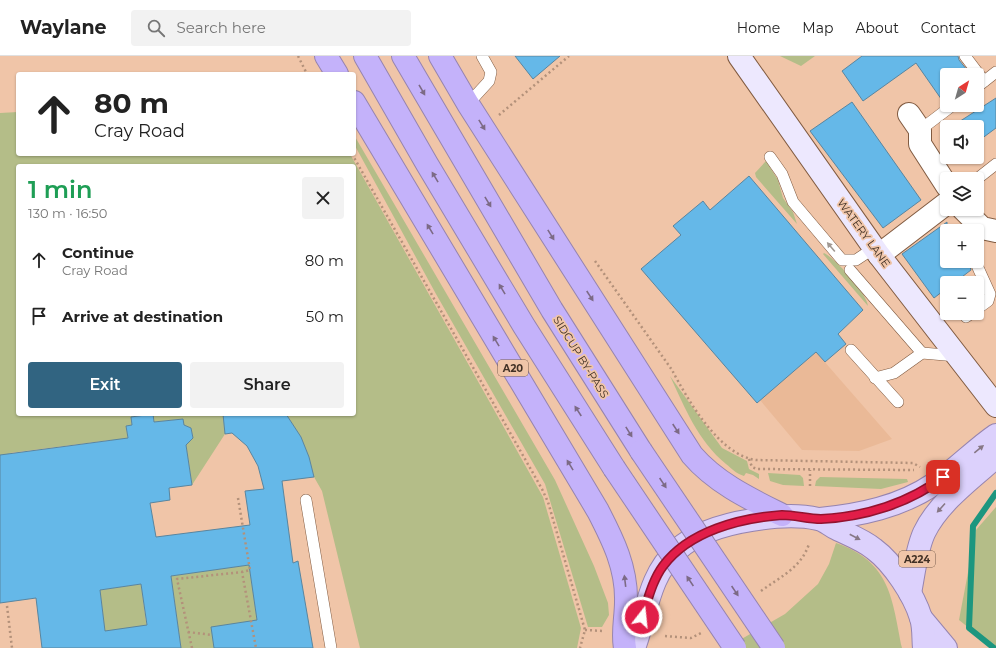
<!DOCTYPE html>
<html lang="en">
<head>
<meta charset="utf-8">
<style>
	body { margin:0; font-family:Montserrat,sans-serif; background:#f2f2f2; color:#222; height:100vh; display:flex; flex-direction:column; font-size:15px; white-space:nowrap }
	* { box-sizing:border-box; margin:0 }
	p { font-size:13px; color:#767676 }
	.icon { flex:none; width:22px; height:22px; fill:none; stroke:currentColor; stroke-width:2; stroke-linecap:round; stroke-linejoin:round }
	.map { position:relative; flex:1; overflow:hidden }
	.drawer { position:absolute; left:16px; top:108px; width:340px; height:252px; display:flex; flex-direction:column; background:#fff; border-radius:4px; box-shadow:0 1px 3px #0004 }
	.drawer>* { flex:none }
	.banner { position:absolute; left:16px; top:16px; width:340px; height:84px; border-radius:4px; box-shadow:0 1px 3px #0004; background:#fff; color:#222; overflow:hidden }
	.needle { width:26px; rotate:37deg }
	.tools { position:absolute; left:940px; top:12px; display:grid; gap:8px }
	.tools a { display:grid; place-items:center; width:44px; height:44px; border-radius:4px; background:#fff; box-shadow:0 1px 3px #0004; font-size:20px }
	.pin { position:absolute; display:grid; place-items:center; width:34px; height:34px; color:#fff; margin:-17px; border-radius:8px; box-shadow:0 2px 6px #0006 }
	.me { position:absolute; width:44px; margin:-22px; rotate:16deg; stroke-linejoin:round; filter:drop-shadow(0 0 3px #0008) }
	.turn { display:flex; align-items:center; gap:14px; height:84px; padding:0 12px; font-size:18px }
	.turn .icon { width:52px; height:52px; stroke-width:2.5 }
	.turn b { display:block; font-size:28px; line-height:34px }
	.round { display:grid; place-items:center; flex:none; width:42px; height:42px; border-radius:4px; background:#f2f2f2 }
	.summary { display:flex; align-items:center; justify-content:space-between; height:68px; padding:0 12px }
	h1 { font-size:24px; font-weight:600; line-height:30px; color:#1e9e55 }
	.action { display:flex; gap:8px; margin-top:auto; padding:8px 12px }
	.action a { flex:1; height:46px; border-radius:4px; background:#316481; color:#fff; font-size:16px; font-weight:600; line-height:46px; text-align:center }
	.action a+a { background:#f2f2f2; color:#222 }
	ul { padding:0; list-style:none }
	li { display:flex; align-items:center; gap:12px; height:56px; padding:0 12px }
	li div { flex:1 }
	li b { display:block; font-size:15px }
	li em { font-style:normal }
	header { display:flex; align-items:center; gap:24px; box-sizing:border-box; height:56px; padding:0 20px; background:#fff; border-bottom:1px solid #e0e0e0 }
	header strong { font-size:19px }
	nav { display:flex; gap:22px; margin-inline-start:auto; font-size:14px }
	.search { width:280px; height:36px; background:#f2f2f2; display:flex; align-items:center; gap:10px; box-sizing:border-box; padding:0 14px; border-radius:4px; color:#767676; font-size:15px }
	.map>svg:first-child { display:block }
</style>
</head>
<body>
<header>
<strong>Waylane</strong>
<div class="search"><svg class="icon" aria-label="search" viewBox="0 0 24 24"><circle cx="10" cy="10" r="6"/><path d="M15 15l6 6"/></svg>Search here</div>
<nav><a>Home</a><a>Map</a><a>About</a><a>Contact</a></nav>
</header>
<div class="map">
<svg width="996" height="592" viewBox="0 0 996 592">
	<rect width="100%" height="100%" fill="#f0c5a8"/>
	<path fill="#eab997" d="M816 296 892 383 859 395 802 394 760 344Z"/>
	<g fill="#b4bd88">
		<path d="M780 0H815L801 10Z"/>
		<path d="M18 56V98H350L543 441 581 572 577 592H360L322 435 314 421 309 401 301 381 286 358H354V110H18V358H223L225 378 192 429 186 389 193 382 191 372 184 369 182 363 154 366 153 358 131 361 132 369 126 370 133 422 116 425 111 384 10 397 0 411V57Z"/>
		<path d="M354 79 555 424 594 510 608 547 609 559 602 571H588L545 428 436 238 354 88Z"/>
		<path d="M766 105 778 124 783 142 793 156 797 168 756 121 755 117Z"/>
		<path d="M824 197C836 203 866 236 868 250L823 198Z"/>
		<path d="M670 320 722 392 747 405 749 413 759 418V423L753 419 746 417 744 420C737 418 732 413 726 408 698 385 685 352 670 320Z"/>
		<path d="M768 417 800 419 803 422 804 430 783 429 770 425Z"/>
		<path d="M820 421 907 423 908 426 881 433 815 430 816 425Z"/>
		<path d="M996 451V592H994L959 564 976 474Z"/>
		<path d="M836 487C891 506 892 543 902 592H726L785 558 818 528 829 508Z"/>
		<path d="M249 509 261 592H181L171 520Z"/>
		<path d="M141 528 148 580 105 575 100 534Z"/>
	</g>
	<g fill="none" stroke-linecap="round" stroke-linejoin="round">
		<path stroke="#1d967f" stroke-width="6" d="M994 592 969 572 973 470 996 437"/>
	</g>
	<g fill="#65b8e8" stroke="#59859f" fill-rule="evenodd">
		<path d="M515 0H560L533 23Z"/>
		<path d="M862 0H958L959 4 971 19H947V45L944 47 916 7 863 45 842 15Z"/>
		<path d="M996 42V72L977 86V71H951Z"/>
		<path d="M852 46 921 144 883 172 810 75Z"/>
		<path d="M749 120 863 254 838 278 846 288 825 306 816 296 757 347 641 213 681 179 673 170 703 145 710 154Z"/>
		<path d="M947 166V205H968L971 214 954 227H947V232L934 242 902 198Z"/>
		<path d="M153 358 154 366 183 363 184 369 191 372 193 382 186 389 192 429 169 432 170 444 150 447 156 481 250 469 245 435 264 433 258 410 247 390 232 377 225 378 223 358H286L301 381 309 401 314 421 282 425 293 507 298 505 313 592H214L211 571 257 564 249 509 171 520 181 592H42L36 542 0 547V399L128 382 126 370 132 369 131 361ZM141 528 147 569 105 575 100 534Z"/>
	</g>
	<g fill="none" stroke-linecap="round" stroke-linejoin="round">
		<defs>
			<g id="lane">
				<path d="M965 0 984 25"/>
				<path d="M977 31 996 16"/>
				<path d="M468 48 489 25 491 16 482 0"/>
				<path d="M920 74 953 49"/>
				<path d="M770 101 782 118 793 146 842 204H856L874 192"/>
				<path d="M977 123 996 108"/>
				<path d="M975 205 990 238 988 245 977 253"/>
				<path d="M850 214 922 297"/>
				<path d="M966 261 972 257"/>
				<path d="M851 294 898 346"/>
				<path d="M875 322 894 317 922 297 957 300"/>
				<path d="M306 444 331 592"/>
			</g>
			<g id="street">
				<path d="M909 58 920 74V88L947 130"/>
				<path d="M963 153 982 172 996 175"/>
				<path d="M879 199 947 147"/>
			</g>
			<path id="secondary" d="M739 0 879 199 996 350"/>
			<g id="primary">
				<path d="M820 463C860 459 900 451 934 428 956 414 974 394 996 379"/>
				<path d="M910 537C914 517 916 495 924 477 938 447 972 422 996 401"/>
				<path d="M921 562 946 592"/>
				<path d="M634 592C647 558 648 520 677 494 697 476 726 468 752 464 775 460 796 458 818 463 825 464 830 470 837 473 849 479 863 484 874 493 893 507 914 539 921 562 924 571 923 582 924 592"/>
			</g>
			<g id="highway">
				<path d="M326 0 337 18"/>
				<path d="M365 0 427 108 524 270 614 412"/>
				<path d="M403 0 552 254 641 395"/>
				<path d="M440 0 468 48 692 399C716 427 750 443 782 459"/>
				<path d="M354 46 598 455C613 484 627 512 626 546 626 561 622 577 625 592"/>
			</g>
		</defs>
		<use href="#lane" stroke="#815b41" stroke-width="12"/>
		<use href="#street" stroke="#815b41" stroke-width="24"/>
		<use href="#secondary" stroke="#815b41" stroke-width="24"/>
		<use href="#primary" stroke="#9684af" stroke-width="24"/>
		<use href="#highway" stroke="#9684af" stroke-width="24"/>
		<g stroke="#b3917a" stroke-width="2.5" stroke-dasharray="2 3" stroke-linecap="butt">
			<path d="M298 0 307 18"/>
			<path d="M499 59 569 0"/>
			<path d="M352 98 542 433 548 446 585 574 580 592"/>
			<path d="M595 205 672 314C688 344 719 399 756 404L913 407 920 411"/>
			<path d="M749 403 752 411 757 413 914 414"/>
			<path d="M810 430V414"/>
			<path d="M238 442 250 514 242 516"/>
			<path d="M761 535C780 521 801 512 809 488"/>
			<path d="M7 550 12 592"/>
			<path d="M585 574 604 575"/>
			<path d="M188 576 212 579"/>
			<path d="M665 580 691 582 701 577"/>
			<path d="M192 592 177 523 242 516 256 592"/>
		</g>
		<use href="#lane" stroke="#fff" stroke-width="11"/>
		<use href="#street" stroke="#fff" stroke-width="22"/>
		<use href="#secondary" stroke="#ede8fe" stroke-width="22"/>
		<use href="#primary" stroke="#dcd1fc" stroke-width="22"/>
		<use href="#highway" stroke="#c4b2fa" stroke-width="22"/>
		<defs>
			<g id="highway-bridge">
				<path d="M641 395 774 592"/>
				<path d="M614 412 735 592"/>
			</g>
		</defs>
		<use href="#highway-bridge" stroke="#9684af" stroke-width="24" stroke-linecap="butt"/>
		<use href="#highway-bridge" stroke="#c4b2fa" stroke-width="22"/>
	</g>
	<defs><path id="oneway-solid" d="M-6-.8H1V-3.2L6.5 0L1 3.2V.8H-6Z"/></defs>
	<g fill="#7c6a85">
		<use href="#oneway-solid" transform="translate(422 34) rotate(60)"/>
		<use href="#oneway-solid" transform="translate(482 69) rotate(58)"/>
		<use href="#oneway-solid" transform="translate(435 121) rotate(-121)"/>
		<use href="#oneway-solid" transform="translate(488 146) rotate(59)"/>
		<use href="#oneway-solid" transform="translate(430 173) rotate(-121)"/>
		<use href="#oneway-solid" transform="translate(551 179) rotate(58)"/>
		<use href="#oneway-solid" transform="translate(502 233) rotate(-121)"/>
		<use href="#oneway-solid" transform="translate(590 240) rotate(57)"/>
		<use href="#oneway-solid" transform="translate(496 285) rotate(-121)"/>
		<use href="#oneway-solid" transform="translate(578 355) rotate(-123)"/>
		<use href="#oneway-solid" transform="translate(676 373) rotate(57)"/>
		<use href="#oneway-solid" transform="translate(629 376) rotate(58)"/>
		<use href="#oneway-solid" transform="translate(570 409) rotate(-121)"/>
		<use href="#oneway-solid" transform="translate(663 427) rotate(56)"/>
		<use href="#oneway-solid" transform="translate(625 525) rotate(-97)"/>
		<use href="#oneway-solid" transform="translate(690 525) rotate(-124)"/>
		<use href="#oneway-solid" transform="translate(735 535) rotate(56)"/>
	</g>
	<use fill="#a09892" href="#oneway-solid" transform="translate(831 191) rotate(-130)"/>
	<g fill="#877886">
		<use href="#oneway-solid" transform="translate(979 393) rotate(-39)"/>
		<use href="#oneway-solid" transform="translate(941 452) rotate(132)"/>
		<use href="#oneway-solid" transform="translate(855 481) rotate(28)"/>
	</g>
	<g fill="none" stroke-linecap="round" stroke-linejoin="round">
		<defs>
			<path id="route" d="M642 561C648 544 652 525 663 510 689 475 740 462 782 459 795 459 808 463 821 463 864 461 910 447 943 421"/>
		</defs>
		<use href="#route" stroke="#92132f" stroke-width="10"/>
		<use href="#route" stroke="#e11d48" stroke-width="7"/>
	</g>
	<g text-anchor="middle" stroke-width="3.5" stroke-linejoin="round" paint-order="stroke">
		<g fill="#f0c5a8" stroke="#765d4c" stroke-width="1">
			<rect x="498" y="304" width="30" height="16" rx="3"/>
			<rect x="899" y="495" width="36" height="16" rx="3"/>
		</g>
		<g font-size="10" font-weight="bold" fill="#413025">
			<text x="513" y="316">A20</text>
			<text x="917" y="507">A224</text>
		</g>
		<g font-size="11" fill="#413025" stroke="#f0c5a8">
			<text transform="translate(864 177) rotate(54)" y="4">WATERY LANE</text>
			<text transform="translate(581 301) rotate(58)" y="4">SIDCUP BY-PASS</text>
		</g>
	</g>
</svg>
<div class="tools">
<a><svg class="needle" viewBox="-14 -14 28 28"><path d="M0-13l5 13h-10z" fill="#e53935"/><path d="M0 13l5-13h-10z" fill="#767676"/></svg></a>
<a><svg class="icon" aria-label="sound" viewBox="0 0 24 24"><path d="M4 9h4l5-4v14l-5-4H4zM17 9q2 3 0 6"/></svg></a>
<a><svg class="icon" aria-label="layers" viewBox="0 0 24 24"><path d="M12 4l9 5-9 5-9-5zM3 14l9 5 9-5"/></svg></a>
<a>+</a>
<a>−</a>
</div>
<div class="pin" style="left:943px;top:421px;background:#d93025"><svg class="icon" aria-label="arrive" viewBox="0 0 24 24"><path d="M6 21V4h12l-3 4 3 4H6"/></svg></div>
<svg class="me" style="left:642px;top:561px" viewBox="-20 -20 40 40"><circle r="17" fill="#e11d48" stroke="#fff" stroke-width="3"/><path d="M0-11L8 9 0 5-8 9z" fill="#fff"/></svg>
<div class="banner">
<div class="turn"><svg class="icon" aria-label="ahead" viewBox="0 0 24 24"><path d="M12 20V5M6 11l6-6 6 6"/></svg><div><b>80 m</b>Cray Road</div></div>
</div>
<section class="drawer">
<div class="summary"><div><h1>1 min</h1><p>130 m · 16:50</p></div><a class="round"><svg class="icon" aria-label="close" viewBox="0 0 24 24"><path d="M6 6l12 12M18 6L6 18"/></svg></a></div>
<ul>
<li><svg class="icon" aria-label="ahead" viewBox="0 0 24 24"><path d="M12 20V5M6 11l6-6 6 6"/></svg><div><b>Continue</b><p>Cray Road</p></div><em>80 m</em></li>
<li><svg class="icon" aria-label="arrive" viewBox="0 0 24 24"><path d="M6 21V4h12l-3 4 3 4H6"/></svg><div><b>Arrive at destination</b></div><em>50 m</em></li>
</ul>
<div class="action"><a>Exit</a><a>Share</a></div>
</section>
</div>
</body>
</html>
